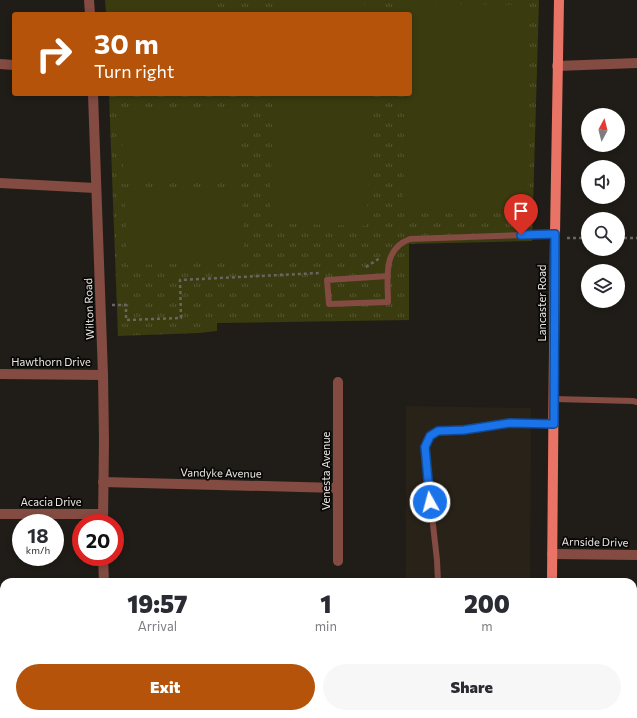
<!DOCTYPE html>
<html lang="en">
<head>
<meta charset="utf-8">
<style>
	body { margin:0; font-family:Commissioner,sans-serif; background:#f7f7f7; color:#2b2b33; height:100vh; display:flex; flex-direction:column; font-size:15px; white-space:nowrap }
	* { box-sizing:border-box; margin:0 }
	p { font-size:13px; color:#7c7c81 }
	.icon { flex:none; width:22px; height:22px; fill:none; stroke:currentColor; stroke-width:2; stroke-linecap:round; stroke-linejoin:round }
	.map { position:relative; flex:1; overflow:hidden }
	.side { position:absolute; left:0px; top:578px; width:637px; height:140px; display:flex; flex-direction:column; background:#fff; border-radius:12px 12px 0 0; box-shadow:0 2px 6px #0003 }
	.side>* { flex:none }
	.banner { position:absolute; left:12px; top:12px; width:400px; height:84px; border-radius:4px; box-shadow:0 2px 6px #0003; background:#b45309; color:#fff; overflow:hidden }
	.needle { width:26px; rotate:7deg }
	.fabs { position:absolute; left:581px; top:108px; display:grid; gap:8px }
	.fabs a { display:grid; place-items:center; width:44px; height:44px; border-radius:50%; background:#fff; box-shadow:0 2px 6px #0003; font-size:20px }
	.speed { position:absolute; left:12px; top:514px; display:flex; gap:8px; font-size:20px; font-weight:700; text-align:center }
	.speed>* { display:grid; place-content:center; width:52px; height:52px; border-radius:50%; background:#fff; box-shadow:0 2px 6px #0003; line-height:1 }
	.speed small { font-size:10px; font-weight:400 }
	.speed .limit { border:6px solid #d22; background:#fff; color:#111 }
	.pin { position:absolute; display:grid; place-items:center; width:34px; height:34px; color:#fff; margin:-41px -17px; border-radius:50% 50% 50% 0; rotate:-45deg; box-shadow:0 0 4px #0007 }
	.pin .icon { rotate:45deg }
	.me { position:absolute; width:44px; margin:-22px; rotate:353deg; stroke-linejoin:round; filter:drop-shadow(0 0 3px #0008) }
	.turn { display:flex; align-items:center; gap:14px; height:84px; padding:0 16px; font-size:18px }
	.turn .icon { width:52px; height:52px; stroke-width:2.5 }
	.turn b { display:block; font-size:28px; line-height:34px }
	.eta { display:flex; justify-content:space-evenly; align-items:center; height:68px; text-align:center }
	.eta b { font-size:24px; font-weight:800; line-height:28px }
	.button { display:flex; gap:8px; margin-top:auto; padding:8px 16px }
	.button a { flex:1; height:46px; border-radius:24px; background:#b45309; color:#fff; font-size:16px; font-weight:800; line-height:46px; text-align:center }
	.button a+a { background:#f7f7f7; color:#2b2b33 }
	.map>svg:first-child { display:block }
</style>
</head>
<body>
<div class="map">
<svg width="637" height="718" viewBox="0 0 637 718">
	<defs>
		<pattern id="grass-tufts" width="24" height="20" patternUnits="userSpaceOnUse"><rect width="24" height="20" fill="#3a3b0f"/><path d="M3 7l-1-3M5 7V3M7 7l1-3M15 17l-1-3M17 17v-4M19 17l1-3" fill="none" stroke="#565732"/></pattern>
	</defs>
	<rect width="100%" height="100%" fill="#201d18"/>
	<path fill="#292218" d="M406 406 531 408 530 582H406Z"/>
	<path fill="url(#grass-tufts)" d="M105 0H539L532 241 409 244V320L217 323V331L199 333 118 336 109 94H410V14H106Z"/>
	<g fill="#3a3b0f">
		<path d="M118 0H214L215 14H119Z"/>
		<path d="M276 1 373 4 372 14H275Z"/>
		<path d="M406 3 526 5 524 210 403 209 405 94H410V14H406Z"/>
		<path d="M273 94H370L367 226 270 223Z"/>
		<path d="M239 107 241 180 124 184 121 112Z"/>
		<path d="M242 189 244 262 127 265 125 192Z"/>
	</g>
	<g fill="none" stroke-linecap="round" stroke-linejoin="round">
		<g stroke="#696661" stroke-width="2.5" stroke-dasharray="3 3" stroke-linecap="butt">
			<path d="M567 238H588"/>
			<path d="M618 238H637"/>
			<path d="M366 267 380 258"/>
			<path d="M112 305H126V320L181 318 180 280 320 273"/>
		</g>
		<g stroke="#834b42" stroke-width="6">
			<path d="M388 276 327 280 329 304 388 302C388 278 382 249 410 239L555 234"/>
			<path d="M554 399 633 401 637 402"/>
			<path d="M438 582 437 560 427 472 425 447 430 436 438 431 464 430 510 423 554 424"/>
		</g>
		<g stroke="#834b42" stroke-width="10">
			<path d="M89 0 90 14"/>
			<path d="M0 64 14 65"/>
			<path d="M557 66 637 63"/>
			<path d="M93 94 103 375 104 441 103 523"/>
			<path d="M0 183 95 188"/>
			<path d="M0 374 103 375"/>
			<path d="M103 482 338 488"/>
			<path d="M0 514H103"/>
			<path d="M552 554 637 555"/>
			<path d="M103 557 104 582"/>
			<path d="M338 561V382"/>
			<path d="M0 656H4"/>
			<path d="M300 714 305 718"/>
			<path d="M104 718V714"/>
		</g>
		<g stroke="#e97465" stroke-width="10">
			<path d="M552 582 555 234 559 0"/>
			<path d="M550 718V714"/>
		</g>
	</g>
	<g fill="none" stroke-linecap="round" stroke-linejoin="round">
		<defs>
			<path id="route" d="M430 502 425 447 430 436 438 431 464 430 510 423 554 424 555 234 521 235"/>
		</defs>
		<use href="#route" stroke="#114b97" stroke-width="10"/>
		<use href="#route" stroke="#1a73e8" stroke-width="7"/>
	</g>
	<g text-anchor="middle" stroke-width="3.5" stroke-linejoin="round" paint-order="stroke">
		<g font-size="11" fill="#e9e7e3" stroke="#090806">
			<text transform="translate(542 303) rotate(-90)" y="4">Lancaster Road</text>
			<text transform="translate(89 309) rotate(-92)" y="4">Wilton Road</text>
			<text x="51" y="366">Hawthorn Drive</text>
			<text transform="translate(326 471) rotate(-90)" y="4">Venesta Avenue</text>
			<text transform="translate(221 473) rotate(1)" y="4">Vandyke Avenue</text>
			<text x="51" y="506">Acacia Drive</text>
			<text transform="translate(595 542) rotate(1)" y="4">Arnside Drive</text>
		</g>
	</g>
</svg>
<div class="fabs">
<a><svg class="needle" viewBox="-14 -14 28 28"><path d="M0-13l5 13h-10z" fill="#e53935"/><path d="M0 13l5-13h-10z" fill="#7c7c81"/></svg></a>
<a><svg class="icon" aria-label="sound" viewBox="0 0 24 24"><path d="M4 9h4l5-4v14l-5-4H4zM17 9q2 3 0 6"/></svg></a>
<a><svg class="icon" aria-label="search" viewBox="0 0 24 24"><circle cx="10" cy="10" r="6"/><path d="M15 15l6 6"/></svg></a>
<a><svg class="icon" aria-label="layers" viewBox="0 0 24 24"><path d="M12 4l9 5-9 5-9-5zM3 14l9 5 9-5"/></svg></a>
</div>
<div class="speed"><div>18<small>km/h</small></div><div class="limit">20</div></div>
<div class="pin" style="left:521px;top:235px;background:#d93025"><svg class="icon" aria-label="arrive" viewBox="0 0 24 24"><path d="M6 21V4h12l-3 4 3 4H6"/></svg></div>
<svg class="me" style="left:430px;top:502px" viewBox="-20 -20 40 40"><circle r="17" fill="#1a73e8" stroke="#fff" stroke-width="3"/><path d="M0-11L8 9 0 5-8 9z" fill="#fff"/></svg>
<div class="banner">
<div class="turn"><svg class="icon" aria-label="right" viewBox="0 0 24 24"><path d="M7 20v-9h11M14 6l5 5-5 5"/></svg><div><b>30 m</b>Turn right</div></div>
</div>
<section class="side">
<div class="eta">
<div><b>19:57</b><p>Arrival</p></div>
<div><b>1</b><p>min</p></div>
<div><b>200</b><p>m</p></div>
</div>
<div class="button"><a>Exit</a><a>Share</a></div>
</section>
</div>
</body>
</html>
